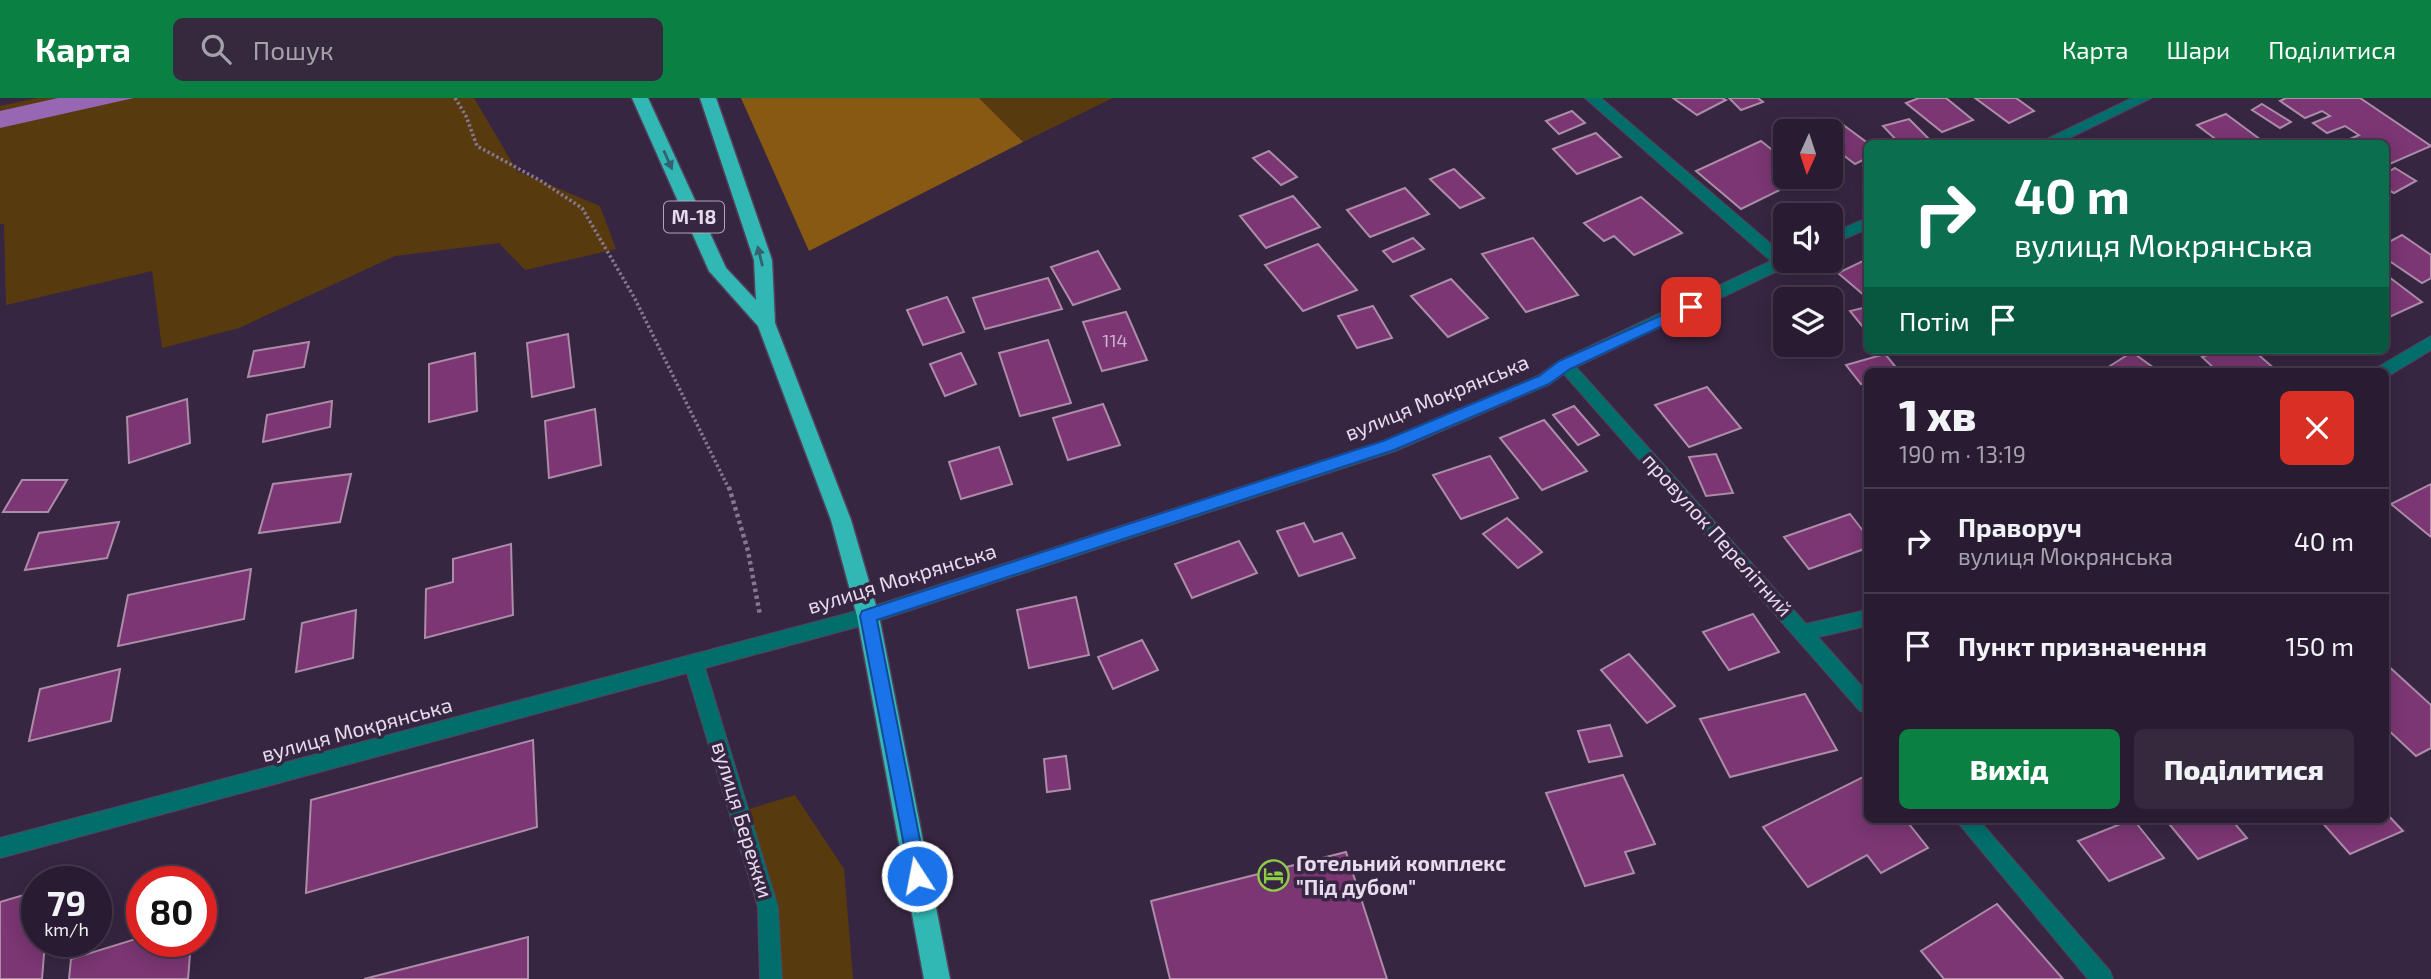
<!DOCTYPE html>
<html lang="uk">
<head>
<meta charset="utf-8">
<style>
	body { margin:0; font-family:"Exo 2",sans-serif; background:#35293e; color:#f1f3f6; height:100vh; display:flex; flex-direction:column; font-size:26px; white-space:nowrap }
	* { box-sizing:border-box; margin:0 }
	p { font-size:23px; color:#a5a1ac }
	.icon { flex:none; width:38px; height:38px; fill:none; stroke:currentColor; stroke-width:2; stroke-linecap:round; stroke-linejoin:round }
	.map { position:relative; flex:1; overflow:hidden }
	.details { position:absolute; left:1864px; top:270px; width:525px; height:455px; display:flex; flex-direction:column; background:#291c32; border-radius:10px; box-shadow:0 4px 18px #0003,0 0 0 2px #453a4d }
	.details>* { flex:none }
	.guide { position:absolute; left:1864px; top:42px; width:525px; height:214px; border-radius:10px; box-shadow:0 4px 18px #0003,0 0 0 2px #453a4d; background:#0b6e4f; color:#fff; overflow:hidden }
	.needle { width:46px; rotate:183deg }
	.fabs { position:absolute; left:1773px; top:21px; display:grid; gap:14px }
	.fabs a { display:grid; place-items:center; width:70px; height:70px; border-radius:10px; background:#291c32; box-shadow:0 4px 18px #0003,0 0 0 2px #453a4d; font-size:35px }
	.speed { position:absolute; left:21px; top:768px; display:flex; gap:14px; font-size:35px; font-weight:700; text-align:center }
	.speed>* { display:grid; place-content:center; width:91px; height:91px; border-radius:50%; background:#291c32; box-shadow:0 4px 18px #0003,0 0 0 2px #453a4d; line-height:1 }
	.speed small { font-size:18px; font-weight:400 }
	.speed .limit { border:10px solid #d22; background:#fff; color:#111 }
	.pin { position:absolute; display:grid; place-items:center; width:60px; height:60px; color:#fff; margin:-30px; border-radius:14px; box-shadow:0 4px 10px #0006 }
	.me { position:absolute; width:77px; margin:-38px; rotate:349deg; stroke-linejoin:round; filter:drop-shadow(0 0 5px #0008) }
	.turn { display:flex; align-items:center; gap:24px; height:147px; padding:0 35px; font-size:32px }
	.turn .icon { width:91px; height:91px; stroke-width:2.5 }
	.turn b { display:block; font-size:49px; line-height:60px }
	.then { display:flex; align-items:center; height:66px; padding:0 35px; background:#0003; gap:14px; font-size:26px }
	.round { display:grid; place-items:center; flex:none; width:74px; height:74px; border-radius:10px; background:#35293e }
	.head { display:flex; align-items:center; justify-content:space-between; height:119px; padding:0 35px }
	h1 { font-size:42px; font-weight:800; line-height:52px }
	.button { display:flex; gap:14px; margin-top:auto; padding:14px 35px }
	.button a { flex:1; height:80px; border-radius:10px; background:#0b8043; color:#fff; font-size:28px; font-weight:800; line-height:80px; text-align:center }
	.button a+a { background:#35293e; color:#f1f3f6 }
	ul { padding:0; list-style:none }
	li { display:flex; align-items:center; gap:21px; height:105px; padding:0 35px; border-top:2px solid #453a4d }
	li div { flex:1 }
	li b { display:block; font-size:26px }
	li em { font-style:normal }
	header { display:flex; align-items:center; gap:42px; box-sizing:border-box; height:98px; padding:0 35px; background:#0b8043; color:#fff }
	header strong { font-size:33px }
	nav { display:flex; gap:38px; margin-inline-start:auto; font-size:24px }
	.search { width:490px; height:63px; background:#35293e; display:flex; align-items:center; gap:18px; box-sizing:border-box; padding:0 24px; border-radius:10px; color:#a5a1ac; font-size:26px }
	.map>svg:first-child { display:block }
</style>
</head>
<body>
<header>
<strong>Карта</strong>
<div class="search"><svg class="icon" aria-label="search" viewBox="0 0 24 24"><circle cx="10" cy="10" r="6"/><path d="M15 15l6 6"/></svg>Пошук</div>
<nav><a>Карта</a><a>Шари</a><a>Поділитися</a></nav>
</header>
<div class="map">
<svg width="2431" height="881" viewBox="0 0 2431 881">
	<rect width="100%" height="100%" fill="#372642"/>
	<g fill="#583a0f">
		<path d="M37 0H474L517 73 600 108 616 151 525 172 499 145 395 158 239 230 162 250 152 173 6 207 4 126H0V8Z"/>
		<path d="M979 0H1113L1023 44Z"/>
		<path d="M795 697 844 771 853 881H765V838L746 712Z"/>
	</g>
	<path fill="#875912" d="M741 0H979L1023 44 809 153Z"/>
	<path fill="#9767b4" d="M58 0H134L0 30V13Z"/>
	<g fill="#7b3673" stroke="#ac8ca7" stroke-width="2">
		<path d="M1673 0H1722L1726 2 1697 17Z"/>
		<path d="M1729 0H1758L1763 4 1741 12Z"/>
		<path d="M1919 0H1946L1973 22 1942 34 1906 5Z"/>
		<path d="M1975 0H2016L2034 13 2009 25Z"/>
		<path d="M2286 0H2360L2431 48 2385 68V46H2339L2359 37 2345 28 2327 35 2313 25 2330 18 2322 13 2305 20 2280 3Z"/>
		<path d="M2262 6 2291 24 2280 30 2252 12Z"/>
		<path d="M1572 13 1585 25 1559 36 1546 23Z"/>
		<path d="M2226 16 2261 42 2251 46H2222L2197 27Z"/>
		<path d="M1909 21 1930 42 1900 46 1883 28Z"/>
		<path d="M1838 23 1869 46 1867 60 1855 66 1830 47V33H1815Z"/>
		<path d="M1596 35 1621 59 1577 76 1553 51Z"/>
		<path d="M1761 43 1785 62V79H1806L1741 111 1696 73Z"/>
		<path d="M1269 53 1297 79 1281 87 1253 60Z"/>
		<path d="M2395 70 2416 83 2394 95 2385 90V76Z"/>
		<path d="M1454 71 1484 100 1460 110 1430 81Z"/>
		<path d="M1405 90 1429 116 1370 139 1347 112Z"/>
		<path d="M1293 98 1320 129 1266 150 1240 118Z"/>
		<path d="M1641 99 1682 135 1634 157 1614 138 1604 143 1584 125Z"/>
		<path d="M2402 137 2431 157V180L2422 185 2385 160V146Z"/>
		<path d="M1413 140 1424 151 1393 164 1383 153Z"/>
		<path d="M1533 140 1578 197 1526 214 1482 156Z"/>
		<path d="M1318 146 1357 192 1303 213 1265 167Z"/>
		<path d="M1098 153 1120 191 1073 207 1051 169Z"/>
		<path d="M1867 161V197L1865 198 1838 175Z"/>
		<path d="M2385 176 2422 204 2385 221Z"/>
		<path d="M1048 180 1062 211 985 231 973 200Z"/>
		<path d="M1451 181 1488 220 1448 239 1411 198Z"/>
		<path d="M947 199 964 234 923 247 907 212Z"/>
		<path d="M1373 208 1392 240 1357 250 1338 218Z"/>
		<path d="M1867 209V234L1850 213Z"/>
		<path d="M1126 214 1147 262 1102 273 1083 224Z"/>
		<path d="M568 236 574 289 532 299 527 245Z"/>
		<path d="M1048 242 1071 305 1020 318 999 255Z"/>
		<path d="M309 244 304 269 248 279 254 253Z"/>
		<path d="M2221 252H2253L2277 273H2217L2202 259Z"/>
		<path d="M2132 254 2154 270 2149 273H2117L2110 268Z"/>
		<path d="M475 255 477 313 429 324V266Z"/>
		<path d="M961 255 976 286 945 298 930 266Z"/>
		<path d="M1885 256 1899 273H1867V284L1861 286 1846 267Z"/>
		<path d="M1707 289 1741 330 1689 349 1655 307Z"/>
		<path d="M187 301 190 345 129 365 127 319Z"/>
		<path d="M332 303 330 329 263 344 267 317Z"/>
		<path d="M1103 306 1120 347 1068 362 1053 320Z"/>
		<path d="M1574 308 1599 337 1578 347 1553 317Z"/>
		<path d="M595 311 601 367 549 380 545 323Z"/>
		<path d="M1544 322 1587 373 1542 392 1500 340Z"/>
		<path d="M999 349 1012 386 961 401 949 364Z"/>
		<path d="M1716 356 1733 395 1706 398 1689 359Z"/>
		<path d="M1490 358 1518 400 1461 421 1433 377Z"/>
		<path d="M351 376 340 424 259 435 273 386Z"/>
		<path d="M22 382H67L48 414H3Z"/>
		<path d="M2431 386V439L2391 406Z"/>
		<path d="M1850 416 1867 438V450L1809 471 1784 439Z"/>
		<path d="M1507 420 1542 454 1518 470 1483 436Z"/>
		<path d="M119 424 107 460 25 472 39 435Z"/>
		<path d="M1304 425 1314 444 1342 435 1355 460 1299 478 1277 433Z"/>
		<path d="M1239 443 1257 475 1192 500 1175 466Z"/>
		<path d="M511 446 513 517 425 540 426 491 453 484V461Z"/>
		<path d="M251 471 244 521 118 548 128 497Z"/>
		<path d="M1076 499 1089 557 1029 570 1017 512Z"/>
		<path d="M356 512 353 560 296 574 302 525Z"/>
		<path d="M1753 516 1779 554 1729 572 1703 534Z"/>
		<path d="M1142 542 1158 572 1113 591 1098 559Z"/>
		<path d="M1629 556 1675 608 1647 625 1601 572Z"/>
		<path d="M2385 565 2431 607V650L2416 658 2385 629Z"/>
		<path d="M120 571 111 623 29 643 40 591Z"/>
		<path d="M1805 596 1837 652 1730 679 1700 621Z"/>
		<path d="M1610 627 1622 658 1589 664 1578 633Z"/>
		<path d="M533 642 537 729 306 795 311 702Z"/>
		<path d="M1066 658 1070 691 1047 694 1044 661Z"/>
		<path d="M1623 677 1655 746 1625 754 1634 775 1585 788 1546 695Z"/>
		<path d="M1867 677V721H1905L1928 750 1881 775 1867 757 1808 789 1763 729Z"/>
		<path d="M2385 714 2403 733 2350 756 2320 722 2385 721Z"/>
		<path d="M2133 721 2164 760 2109 783 2078 743Z"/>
		<path d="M2165 721H2231L2247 740 2198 761Z"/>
		<path d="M1346 754 1387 881H1170L1151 803Z"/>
		<path d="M37 793V844H45L42 881H0V804Z"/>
		<path d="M1997 806 2063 881H1944L1921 853Z"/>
		<path d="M142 839V844H191L188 881H69L71 861Z"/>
		<path d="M528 839V881H364Z"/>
	</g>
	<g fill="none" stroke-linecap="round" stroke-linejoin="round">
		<defs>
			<g id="minor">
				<path d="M1585 0H1601L1785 158V163H1793L1790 167 1576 269 1806 526 1867 512V528L1818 539 1867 594V615L1860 613 1564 276 1550 286 1395 353 868 526 705 570 778 809 782 881H760L758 809 687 575 0 760V740L868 510 1383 343 1538 278 1559 263 1771 163Z"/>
				<path d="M2132 0H2151L2057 46H2037Z"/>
				<path d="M1867 120V131L1830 147V136Z"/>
				<path d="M2431 238V252L2390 277 2385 279V273H2376L2378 269Z"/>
				<path d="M1955 721H1978L2110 873 2113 881H2088Z"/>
			</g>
			<path id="highway" d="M632 0H648L726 170 756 202 754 162 700 0H716L772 162 775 225 851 422 879 518 950 881H924L857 518 831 422 758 228 709 173Z"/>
		</defs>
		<use href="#minor" stroke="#53435d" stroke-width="2"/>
		<use href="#highway" stroke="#53435d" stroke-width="3"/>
		<path stroke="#85778e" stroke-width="3.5" stroke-dasharray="2.5 2.5" stroke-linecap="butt" d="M455 0 466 18 477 48 541 83 582 110 634 199 729 391"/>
		<path stroke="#85778e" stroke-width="4.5" stroke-dasharray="3.5 3.5" stroke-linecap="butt" d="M729 389 748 453 760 517"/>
		<use href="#minor" fill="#016e6c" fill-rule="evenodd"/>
		<use href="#highway" fill="#32b8b4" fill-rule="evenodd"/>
	</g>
	<defs><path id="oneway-solid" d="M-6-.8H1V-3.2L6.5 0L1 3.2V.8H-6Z" transform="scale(1.75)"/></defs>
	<g fill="#356070">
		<use href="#oneway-solid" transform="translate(668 62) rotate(66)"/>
		<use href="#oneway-solid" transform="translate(760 158) rotate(-104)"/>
	</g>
	<path fill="#1a73e8" stroke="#114b97" stroke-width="2" d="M1691 204 1696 205V212L1570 271 1549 286 1394 352 877 522 927 778 924 784 917 787 911 784 860 518 862 513 1383 343 1539 278 1559 263Z"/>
	<defs>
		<symbol id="hotel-ring" viewBox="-11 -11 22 22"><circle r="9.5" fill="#372642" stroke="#8bce46" stroke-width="1.5"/><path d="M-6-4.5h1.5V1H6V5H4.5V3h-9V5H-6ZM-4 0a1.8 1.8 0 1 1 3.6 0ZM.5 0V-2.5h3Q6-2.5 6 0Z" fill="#8bce46"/></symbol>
	</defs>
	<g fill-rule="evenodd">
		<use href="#hotel-ring" x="1256" y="760" width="35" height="35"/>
	</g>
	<g text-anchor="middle" stroke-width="7" stroke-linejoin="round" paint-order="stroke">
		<g font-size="18" fill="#cbb2ce">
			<text x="1115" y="249">114</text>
		</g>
		<rect fill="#372642" stroke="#b2a5ba" stroke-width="2" x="664" y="103.5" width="60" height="31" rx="5"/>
		<g font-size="19" font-weight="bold" fill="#e6dced">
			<text x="694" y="126">М-18</text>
		</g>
		<g font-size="21" fill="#e6dced" stroke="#372642">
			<text transform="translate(1437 300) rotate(-22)" y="7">вулиця Мокрянська</text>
			<text transform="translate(1717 437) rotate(48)" y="7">провулок Перелітний</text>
			<text transform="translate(902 481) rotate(-17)" y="7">вулиця Мокрянська</text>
			<text transform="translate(357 632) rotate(-15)" y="7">вулиця Мокрянська</text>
			<text transform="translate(742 722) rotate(73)" y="7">вулиця Бережки</text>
		</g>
		<g font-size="21" font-weight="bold" fill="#e6dced" stroke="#372642" text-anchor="start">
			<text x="1296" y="773">Готельний комплекс<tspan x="1296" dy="24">"Під дубом"</tspan></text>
		</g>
	</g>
</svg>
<div class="fabs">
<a><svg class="needle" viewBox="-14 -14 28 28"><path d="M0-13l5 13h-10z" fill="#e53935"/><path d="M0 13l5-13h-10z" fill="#a5a1ac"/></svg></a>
<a><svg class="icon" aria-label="sound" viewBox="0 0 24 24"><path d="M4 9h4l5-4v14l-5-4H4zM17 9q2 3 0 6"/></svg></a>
<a><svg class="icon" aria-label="layers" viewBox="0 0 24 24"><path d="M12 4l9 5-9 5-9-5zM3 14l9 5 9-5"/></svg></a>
</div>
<div class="speed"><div>79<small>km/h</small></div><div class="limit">80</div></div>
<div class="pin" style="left:1691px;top:209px;background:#d93025"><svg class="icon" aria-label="arrive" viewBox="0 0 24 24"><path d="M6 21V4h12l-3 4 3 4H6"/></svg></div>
<svg class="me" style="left:917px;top:778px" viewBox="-20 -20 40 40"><circle r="17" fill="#1a73e8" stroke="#fff" stroke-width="3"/><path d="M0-11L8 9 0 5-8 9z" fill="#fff"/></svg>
<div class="guide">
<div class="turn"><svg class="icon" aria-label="right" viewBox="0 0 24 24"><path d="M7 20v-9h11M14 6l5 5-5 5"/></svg><div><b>40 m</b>вулиця Мокрянська</div></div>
<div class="then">Потім<svg class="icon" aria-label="arrive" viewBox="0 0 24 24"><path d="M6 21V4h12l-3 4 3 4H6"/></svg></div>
</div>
<section class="details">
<div class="head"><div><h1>1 хв</h1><p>190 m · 13:19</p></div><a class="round" style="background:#d93025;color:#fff"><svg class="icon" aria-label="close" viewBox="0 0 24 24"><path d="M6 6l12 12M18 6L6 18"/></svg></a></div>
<ul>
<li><svg class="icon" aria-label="right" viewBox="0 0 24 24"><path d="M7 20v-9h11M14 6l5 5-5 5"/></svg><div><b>Праворуч</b><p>вулиця Мокрянська</p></div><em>40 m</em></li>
<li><svg class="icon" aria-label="arrive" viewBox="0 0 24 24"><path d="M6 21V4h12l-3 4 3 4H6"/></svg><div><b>Пункт призначення</b></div><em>150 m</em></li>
</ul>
<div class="button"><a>Вихід</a><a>Поділитися</a></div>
</section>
</div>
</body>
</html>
